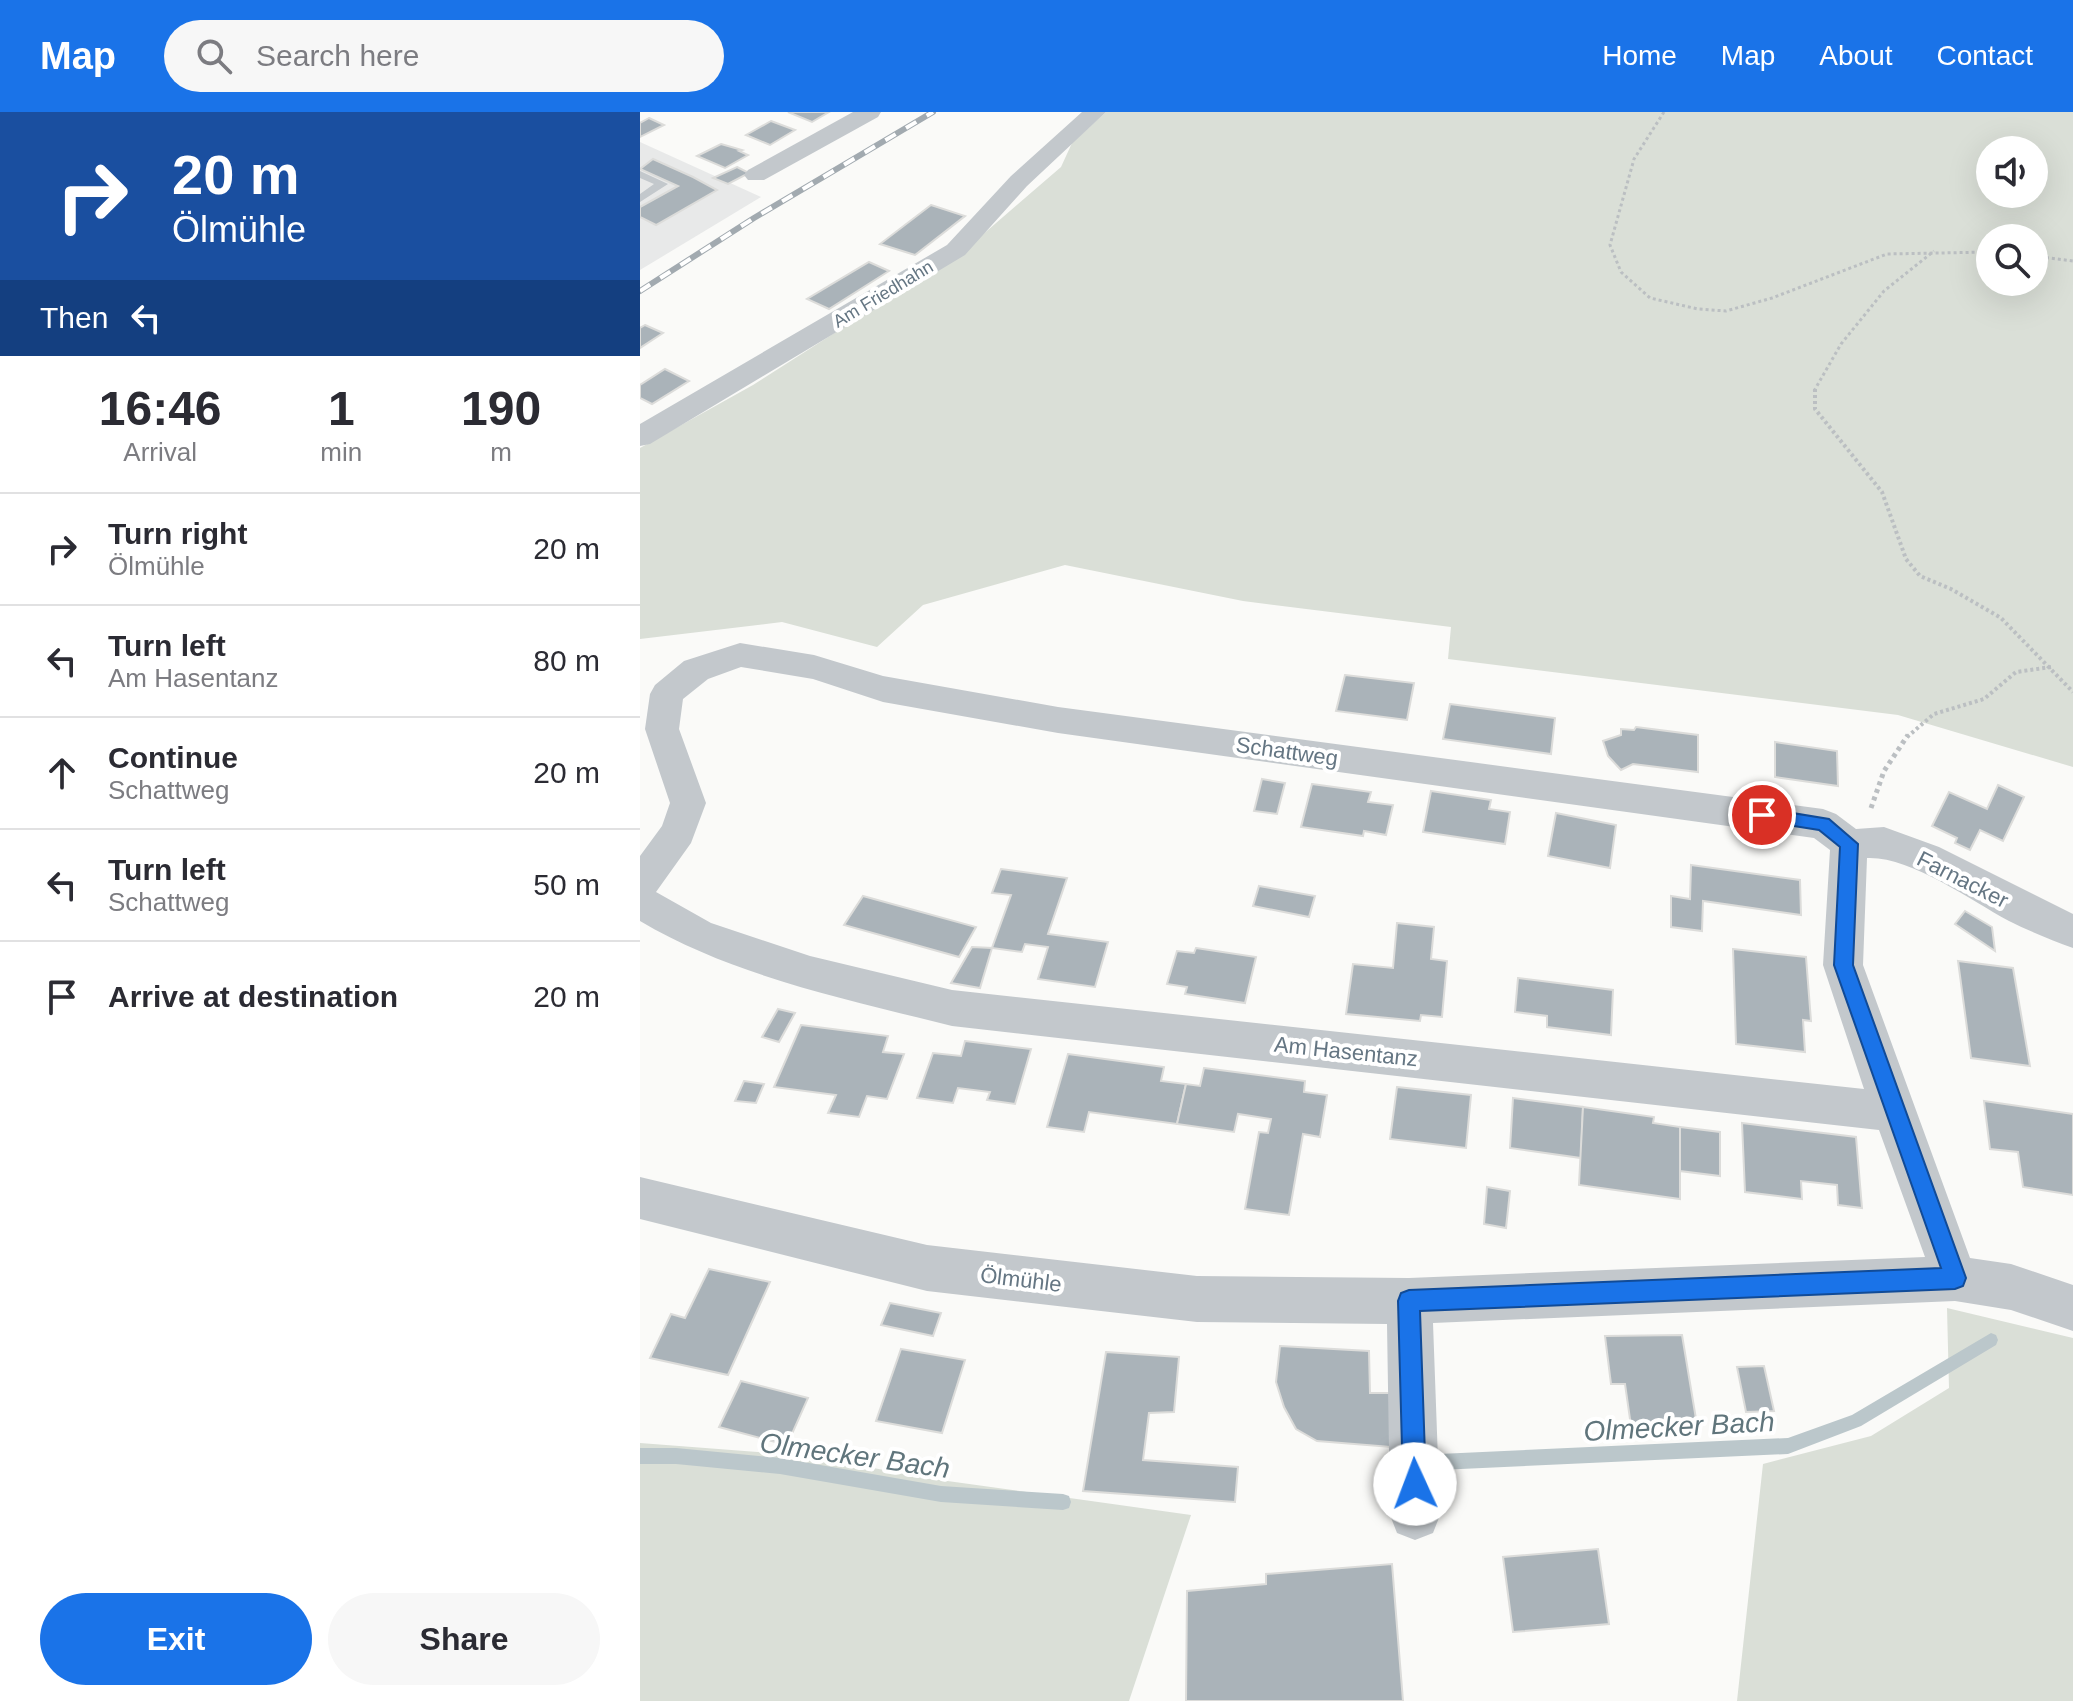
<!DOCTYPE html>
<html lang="en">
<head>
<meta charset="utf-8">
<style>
	body { margin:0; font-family:Helvetica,sans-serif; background:#f7f7f7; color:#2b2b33; height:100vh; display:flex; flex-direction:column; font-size:30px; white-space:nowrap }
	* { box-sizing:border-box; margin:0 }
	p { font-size:26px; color:#7c7c81 }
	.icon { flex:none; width:44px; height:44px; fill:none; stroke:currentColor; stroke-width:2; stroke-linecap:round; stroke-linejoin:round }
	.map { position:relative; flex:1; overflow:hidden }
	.drawer { display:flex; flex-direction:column; background:#fff; width:640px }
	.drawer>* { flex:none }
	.guide { background:#1a4fa0; color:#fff; overflow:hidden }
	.tools { position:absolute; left:1336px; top:24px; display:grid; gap:16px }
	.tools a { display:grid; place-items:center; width:72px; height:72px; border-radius:50%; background:#fff; box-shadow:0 8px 32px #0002; font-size:40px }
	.pin { position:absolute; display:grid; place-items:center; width:68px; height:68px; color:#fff; margin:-34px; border:4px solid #fff; border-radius:50%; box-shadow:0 2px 8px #0007 }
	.me { position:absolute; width:88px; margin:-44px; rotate:358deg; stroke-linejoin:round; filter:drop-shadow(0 0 6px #0008) }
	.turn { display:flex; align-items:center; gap:28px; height:168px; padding:0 40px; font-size:36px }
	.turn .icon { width:104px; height:104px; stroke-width:2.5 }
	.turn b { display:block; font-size:56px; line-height:68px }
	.then { display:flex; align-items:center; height:76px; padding:0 40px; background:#0003; gap:16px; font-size:30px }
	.eta { display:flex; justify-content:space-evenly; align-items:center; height:136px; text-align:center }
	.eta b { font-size:48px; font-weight:600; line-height:56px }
	.action { display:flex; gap:16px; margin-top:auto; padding:16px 40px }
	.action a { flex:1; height:92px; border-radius:48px; background:#1a73e8; color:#fff; font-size:32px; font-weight:600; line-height:92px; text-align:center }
	.action a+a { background:#f7f7f7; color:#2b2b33 }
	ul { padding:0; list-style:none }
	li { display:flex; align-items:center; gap:24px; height:112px; padding:0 40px; border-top:2px solid #e1e1e2 }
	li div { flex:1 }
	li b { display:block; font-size:30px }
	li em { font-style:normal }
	header { display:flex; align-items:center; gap:48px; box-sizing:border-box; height:112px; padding:0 40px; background:#1a73e8; color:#fff }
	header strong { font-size:38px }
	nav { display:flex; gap:44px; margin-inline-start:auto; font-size:28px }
	.search { width:560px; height:72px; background:#f7f7f7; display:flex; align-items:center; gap:20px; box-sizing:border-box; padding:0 28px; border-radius:44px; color:#7c7c81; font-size:30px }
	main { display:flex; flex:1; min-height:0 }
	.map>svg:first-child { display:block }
</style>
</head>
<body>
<header>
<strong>Map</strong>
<div class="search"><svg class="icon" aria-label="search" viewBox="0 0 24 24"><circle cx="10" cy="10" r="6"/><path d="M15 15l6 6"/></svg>Search here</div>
<nav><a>Home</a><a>Map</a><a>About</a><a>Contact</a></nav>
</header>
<main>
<section class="drawer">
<div class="guide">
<div class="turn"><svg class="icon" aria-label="right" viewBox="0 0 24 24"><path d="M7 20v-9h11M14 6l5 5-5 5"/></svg><div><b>20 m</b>Ölmühle</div></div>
<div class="then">Then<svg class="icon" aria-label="left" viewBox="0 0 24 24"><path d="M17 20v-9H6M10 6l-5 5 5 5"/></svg></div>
</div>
<div class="eta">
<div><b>16:46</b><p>Arrival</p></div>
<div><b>1</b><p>min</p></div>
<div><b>190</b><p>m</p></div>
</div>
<ul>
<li><svg class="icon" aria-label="right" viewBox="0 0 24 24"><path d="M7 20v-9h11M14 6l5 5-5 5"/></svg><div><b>Turn right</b><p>Ölmühle</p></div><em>20 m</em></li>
<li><svg class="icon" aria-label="left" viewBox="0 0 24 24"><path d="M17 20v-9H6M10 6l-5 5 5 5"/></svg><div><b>Turn left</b><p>Am Hasentanz</p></div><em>80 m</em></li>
<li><svg class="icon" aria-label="ahead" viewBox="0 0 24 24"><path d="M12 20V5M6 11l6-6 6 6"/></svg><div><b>Continue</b><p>Schattweg</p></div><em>20 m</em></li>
<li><svg class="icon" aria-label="left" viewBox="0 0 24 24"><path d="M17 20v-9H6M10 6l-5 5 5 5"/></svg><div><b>Turn left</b><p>Schattweg</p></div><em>50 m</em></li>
<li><svg class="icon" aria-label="arrive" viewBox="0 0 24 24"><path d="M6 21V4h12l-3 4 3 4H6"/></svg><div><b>Arrive at destination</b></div><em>20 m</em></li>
</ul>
<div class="action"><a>Exit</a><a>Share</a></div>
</section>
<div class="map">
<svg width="1433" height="1589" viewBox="0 0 1433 1589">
	<rect width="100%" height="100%" fill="#fafaf8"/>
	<path fill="#e8e9e9" d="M0 30 121 85 0 158Z"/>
	<g fill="#dadfd7" fill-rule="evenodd">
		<path d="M466 0H1433V655L1258 603 808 547 811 515 603 489 425 453 283 493 237 535 142 510 0 527V336L113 273 326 137 421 55 432 31ZM1350 38H1394V82H1350ZM1350 126H1394V170H1350Z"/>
		<path d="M1307 1196 1433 1226V1589H1097L1123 1352 1231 1324 1309 1276Z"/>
		<path d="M0 1331 168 1344 293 1367 551 1403 489 1589H0Z"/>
	</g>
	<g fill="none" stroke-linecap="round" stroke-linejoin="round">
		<g fill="#bbc7cb" fill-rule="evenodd">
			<path d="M1351 1221 1356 1223 1358 1228 1356 1233 1221 1314 1148 1342 799 1358 794 1355 791 1350 794 1345 799 1342 1148 1326 1212 1303Z"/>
			<path d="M0 1336H36L140 1346 301 1374 423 1382 429 1384 431 1390 429 1396 423 1398 301 1390 140 1362 36 1352H0Z"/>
		</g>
	</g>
	<g fill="#aab3b9" stroke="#dcdcda" stroke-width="2">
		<path d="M148 0H189L172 10Z"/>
		<path d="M9 6 24 13 0 25V11Z"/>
		<path d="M131 9 155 18 130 33 106 23Z"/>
		<path d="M81 32 102 38 99 39 108 43 85 56 57 44Z"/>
		<path d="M13 47 53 65 77 78 16 113 0 105V95L38 74 0 57Z"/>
		<path d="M97 55 109 61 88 72 73 66Z"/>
		<path d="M291 93 325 104 275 143 240 132Z"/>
		<path d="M229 150 249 159 189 197 167 187Z"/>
		<path d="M5 213 23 221 0 236V216Z"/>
		<path d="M25 257 49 269 12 292 0 286V273Z"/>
		<path d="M705 563 774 571 767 608 696 599Z"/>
		<path d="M810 592 915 606 911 642 803 627Z"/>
		<path d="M996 615 1058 623V660L993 652 981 658 968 644 963 629 981 623V617L994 618Z"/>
		<path d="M1135 630 1197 639 1198 674 1135 665Z"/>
		<path d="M622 667 645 671 637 702 614 699Z"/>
		<path d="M672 672 731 680 728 690 753 693 746 723 724 719 723 724 661 715Z"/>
		<path d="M1358 673 1384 685 1363 729 1340 718 1330 738 1315 731 1317 726 1292 714 1309 680 1347 697Z"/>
		<path d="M791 679 851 688 849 697 870 700 865 732 783 720Z"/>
		<path d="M916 701 976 713 970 756 908 744Z"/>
		<path d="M1051 753 1160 768 1161 803 1063 789 1062 819 1031 815V784L1050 787Z"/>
		<path d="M361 757 427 766 408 822 468 830 455 875 398 867 408 835 385 832 382 840 352 836 371 783 352 781Z"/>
		<path d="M619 774 675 784 669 805 613 794Z"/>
		<path d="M223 784 336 815 319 845 204 813Z"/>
		<path d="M1325 799 1352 815 1355 839 1315 812Z"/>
		<path d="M757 811 794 815 791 847 807 849 802 905 781 903 780 909 706 902 713 852 753 856Z"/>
		<path d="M332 835 352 836 340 876 311 871Z"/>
		<path d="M556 836 616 845 605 891 545 882 547 875 527 872 537 839 554 841Z"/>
		<path d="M1093 837 1166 845 1171 909 1163 908 1165 940 1096 932Z"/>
		<path d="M1318 849 1373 856 1390 954 1331 946Z"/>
		<path d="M878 866 973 878 971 923 907 915V904L875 900Z"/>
		<path d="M138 897 155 901 139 930 122 925Z"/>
		<path d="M161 913 248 924 243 940 264 942 247 987 227 984 219 1005 188 1001 196 983 134 975Z"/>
		<path d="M325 929 391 937 375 992 347 988 350 980 318 976 313 991 277 986 293 941 321 944Z"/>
		<path d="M428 942 524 955 521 969 546 972 537 1012 449 1000 444 1020 407 1015Z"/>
		<path d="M564 956 665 969 664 980 687 983 680 1025 663 1022 649 1103 605 1097 619 1020 628 1021 631 1007 598 1002 594 1020 537 1012 546 972 560 974Z"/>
		<path d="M104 969 124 972 116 991 95 989Z"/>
		<path d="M757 975 831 983 826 1036 750 1027Z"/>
		<path d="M873 986 943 995 941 1046 870 1036Z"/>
		<path d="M1344 989 1433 1002V1083L1383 1075 1378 1040 1350 1037Z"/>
		<path d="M943 995 1014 1005 1013 1011 1040 1015V1087L939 1073Z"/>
		<path d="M1102 1011 1216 1025 1222 1096 1198 1093 1197 1073 1161 1069 1162 1087 1105 1080Z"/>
		<path d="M1040 1015 1080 1020V1064L1040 1059Z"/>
		<path d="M847 1075 870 1079 866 1116 844 1112Z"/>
		<path d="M69 1157 130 1170 88 1263 10 1246 31 1202 45 1206Z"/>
		<path d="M250 1191 301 1201 293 1224 241 1213Z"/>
		<path d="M1042 1223 1057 1313 991 1314 985 1272H971L965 1224Z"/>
		<path d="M640 1234 729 1239 730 1281H752L751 1335 677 1329 656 1317 644 1295 636 1270Z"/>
		<path d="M261 1237 325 1248 302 1321 236 1309Z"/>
		<path d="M466 1240 539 1245 534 1300 509 1301 503 1348 598 1355 595 1390 443 1379Z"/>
		<path d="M1124 1254 1134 1299 1106 1300 1097 1255Z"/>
		<path d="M101 1269 168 1286 147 1333 79 1315Z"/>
		<path d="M958 1437 969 1512 873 1520 863 1445Z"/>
		<path d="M752 1452 763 1589H546L547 1479 626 1472V1462Z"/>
	</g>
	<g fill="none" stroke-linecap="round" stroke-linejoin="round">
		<g stroke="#bbbfc2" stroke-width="3" stroke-dasharray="3 3" stroke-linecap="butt">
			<path d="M1024 0 994 47 970 133 981 160 1010 186 1058 197 1086 199 1132 186 1247 142 1350 140"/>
			<path d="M1394 144 1433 149"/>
			<path d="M1174 279 1201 232 1244 179 1294 139"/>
		</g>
		<g stroke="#bbbfc2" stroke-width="4" stroke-dasharray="3 3" stroke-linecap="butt">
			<path d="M1175 277V297L1242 380 1266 447 1280 464 1311 477 1361 506 1433 580"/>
			<path d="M1267 625 1294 602 1344 587 1376 560 1411 555"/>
		</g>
		<path stroke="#bbbfc2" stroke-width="5" stroke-dasharray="4 4" stroke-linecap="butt" d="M1231 696 1244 659 1268 623"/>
		<path fill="#c3c8cc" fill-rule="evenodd" d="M0 59 28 72 0 90V82L14 72 0 66Z"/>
		<g fill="#c3c8cc" fill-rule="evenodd">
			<path d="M213 0H241L238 5 124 68H108L104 63 108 58Z"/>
			<path d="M442 0H466L387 74 325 143 10 332 0 334V312L307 133 371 64Z"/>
			<path d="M100 531 174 543 243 564 418 595 1183 697 1196 702 1216 717 1244 715 1299 735 1433 802V836C1411 828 1389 819 1369 809 1330 788 1270 744 1227 746L1223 853 1330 1146 1371 1152 1433 1173V1219L1371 1198 1315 1189 793 1211 800 1403 793 1421 775 1428 757 1421 750 1403 747 1212 557 1210 287 1179 0 1107V1065L287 1133 557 1164 769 1166 1285 1145 1239 1018 312 914C206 887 95 865 0 809V744L22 714 30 691 5 617 10 582 15 573 44 549ZM101 555 173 567 243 590 418 621 1174 726 1190 738 1183 853 1224 977 312 878 170 844 71 811 16 780 51 731 66 691 39 617 43 587 68 567Z"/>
		</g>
		<defs>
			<path id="rail" d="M0 179 114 106 293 0"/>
		</defs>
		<use href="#rail" stroke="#a2aab0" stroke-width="6"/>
		<use href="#rail" stroke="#fff" stroke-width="4" stroke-dasharray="12" stroke-linecap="butt"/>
	</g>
	<path fill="#1a73e8" stroke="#114b97" stroke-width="2" d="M1122 696 1189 707 1218 732 1213 853 1326 1166 1323 1174 1315 1177 780 1199 786 1372 783 1381 775 1384 766 1381 763 1372 758 1189 761 1181 769 1178 1301 1156 1194 853 1200 735 1179 718 1115 708 1113 703 1115 698Z"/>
	<g text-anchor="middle" stroke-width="8" stroke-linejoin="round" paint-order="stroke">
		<g font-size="18" fill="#657683" stroke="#fff">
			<text transform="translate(243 182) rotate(-31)" y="6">Am Friedhahn</text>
		</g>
		<g font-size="22" fill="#657683" stroke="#fff">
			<text transform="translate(647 639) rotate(8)" y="8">Schattweg</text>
			<text transform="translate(1323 767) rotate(27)" y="8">Farnacker</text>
			<text transform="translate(706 939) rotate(6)" y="8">Am Hasentanz</text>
			<text transform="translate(381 1167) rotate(7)" y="8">Ölmühle</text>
		</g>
		<g font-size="28" font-style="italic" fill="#60757c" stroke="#fff">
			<text transform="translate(1039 1314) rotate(-3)" y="10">Olmecker Bach</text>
			<text transform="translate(215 1343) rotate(8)" y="10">Olmecker Bach</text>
		</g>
	</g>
</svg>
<div class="tools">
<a><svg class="icon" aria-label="sound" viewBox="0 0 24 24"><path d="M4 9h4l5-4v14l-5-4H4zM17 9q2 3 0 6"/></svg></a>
<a><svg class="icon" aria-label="search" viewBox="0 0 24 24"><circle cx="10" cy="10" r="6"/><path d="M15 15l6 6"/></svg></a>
</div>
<div class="pin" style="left:1122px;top:703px;background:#d93025"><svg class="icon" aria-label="arrive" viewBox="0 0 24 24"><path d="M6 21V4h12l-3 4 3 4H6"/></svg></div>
<svg class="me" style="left:775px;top:1372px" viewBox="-20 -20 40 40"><circle r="19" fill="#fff"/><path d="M0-13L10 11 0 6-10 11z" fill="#1a73e8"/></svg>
</div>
</main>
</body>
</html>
